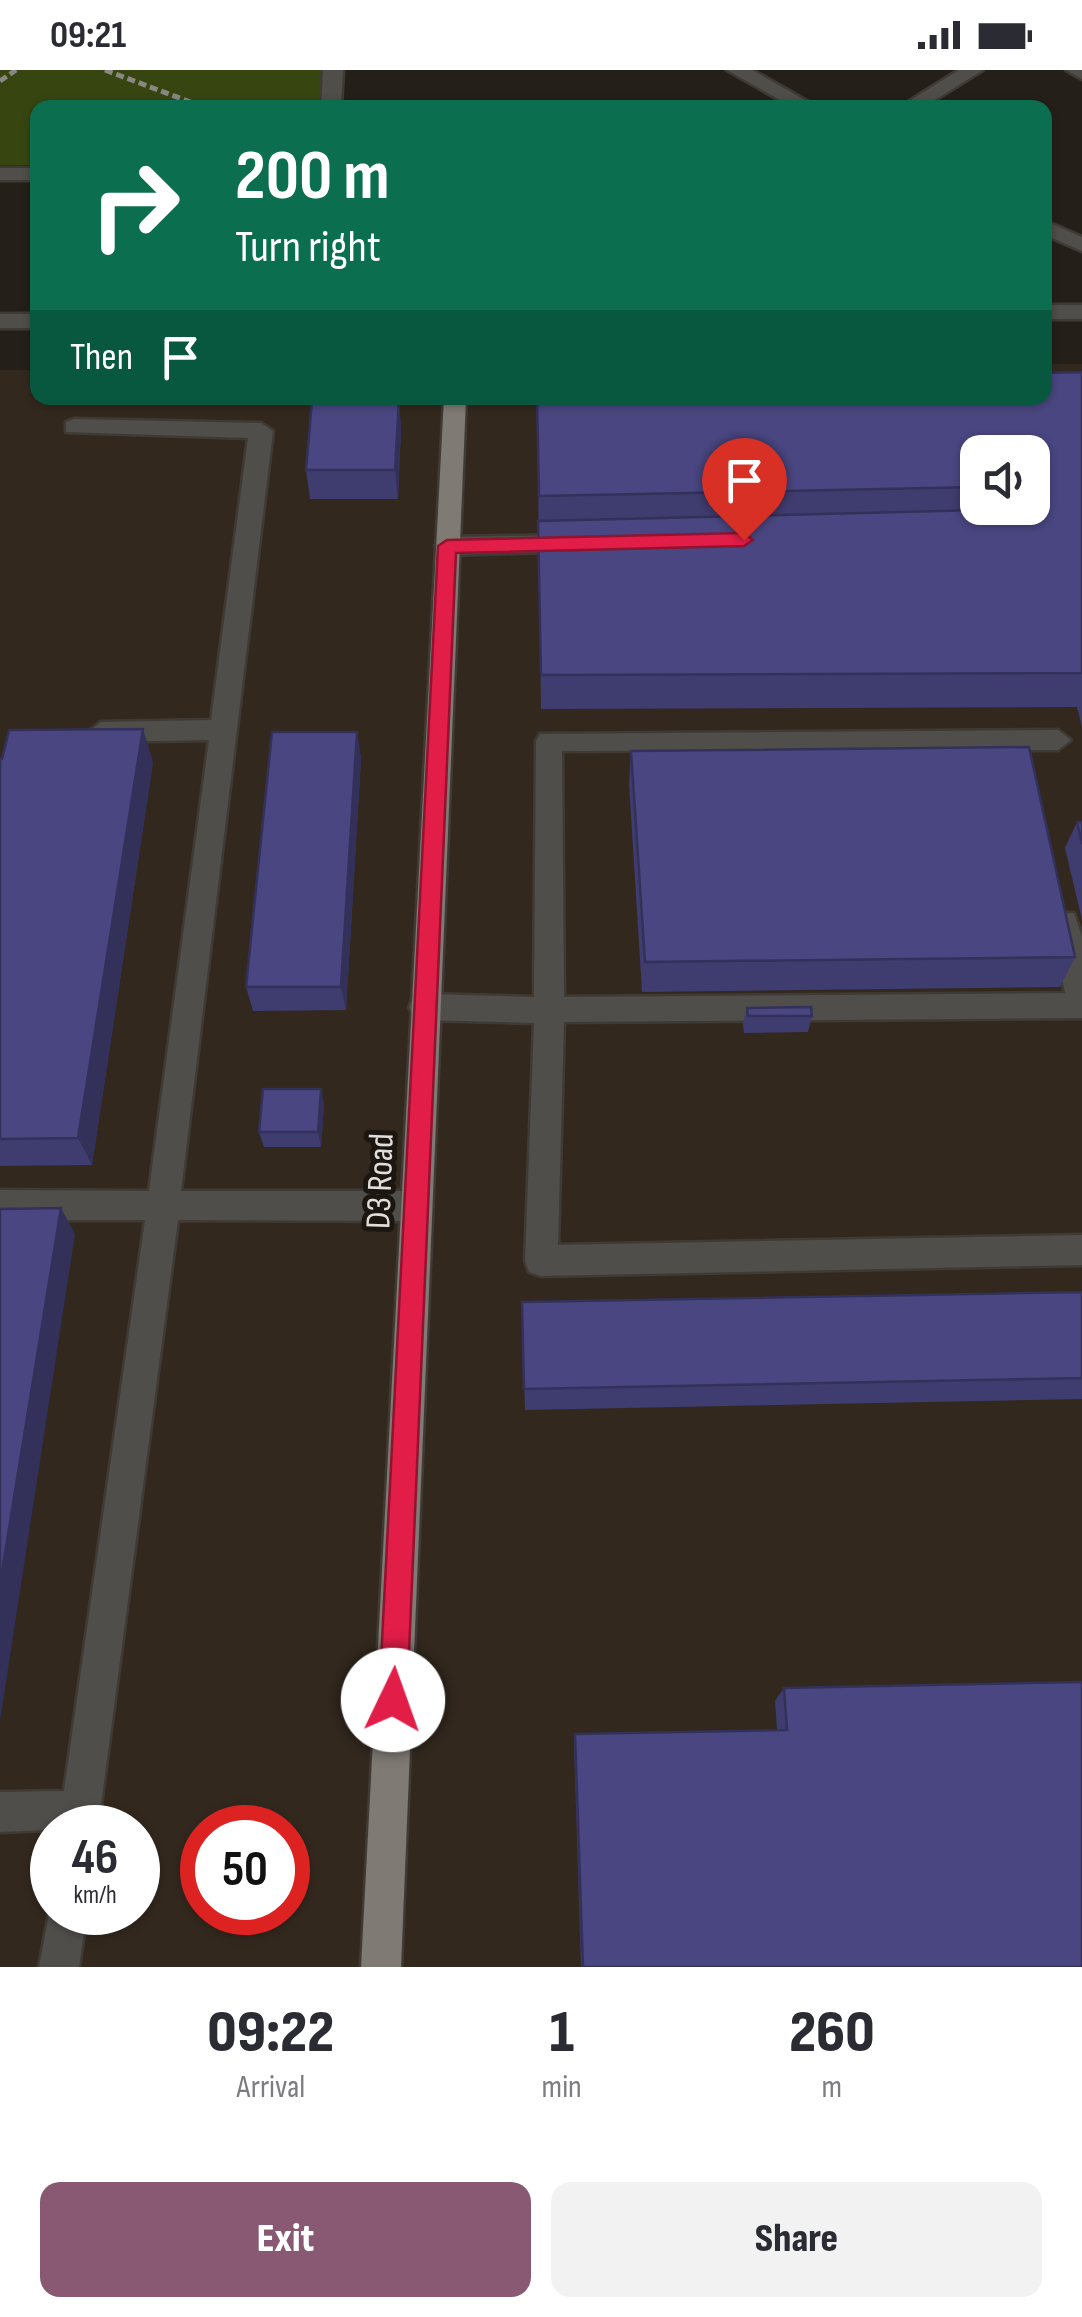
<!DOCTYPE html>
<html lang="en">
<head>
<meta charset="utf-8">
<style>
	body { margin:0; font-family:"Sofia Sans Condensed",sans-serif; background:#f2f2f3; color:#2b2b33; height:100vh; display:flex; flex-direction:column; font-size:38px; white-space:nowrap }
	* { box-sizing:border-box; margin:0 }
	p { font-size:32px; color:#7c7c81 }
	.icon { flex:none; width:55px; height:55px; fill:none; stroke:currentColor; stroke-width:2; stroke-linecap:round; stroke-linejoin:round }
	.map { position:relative; height:1897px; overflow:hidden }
	.side { display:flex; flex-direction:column; background:#fff; flex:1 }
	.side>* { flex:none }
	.banner { position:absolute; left:30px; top:30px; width:1022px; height:305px; border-radius:20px; box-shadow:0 2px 8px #0004; background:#0b6e4f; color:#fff; overflow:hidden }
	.controls { position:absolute; left:960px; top:365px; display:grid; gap:20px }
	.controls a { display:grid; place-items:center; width:90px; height:90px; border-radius:20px; background:#fff; box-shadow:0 2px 8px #0004; font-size:50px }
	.speed { position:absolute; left:30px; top:1735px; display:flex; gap:20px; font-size:50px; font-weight:700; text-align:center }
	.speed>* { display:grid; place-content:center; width:130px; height:130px; border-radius:50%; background:#fff; box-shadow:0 2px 8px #0004; line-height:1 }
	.speed small { font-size:25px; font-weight:400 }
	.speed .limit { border:15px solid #d22; background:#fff; color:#111 }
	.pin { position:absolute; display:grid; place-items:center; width:85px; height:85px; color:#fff; margin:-102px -42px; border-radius:50% 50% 50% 0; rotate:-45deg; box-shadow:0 0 10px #0007 }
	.pin .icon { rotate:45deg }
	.me { position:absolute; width:110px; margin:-55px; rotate:3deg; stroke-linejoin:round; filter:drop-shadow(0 0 8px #0008) }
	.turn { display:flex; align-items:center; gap:35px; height:210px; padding:0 40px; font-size:45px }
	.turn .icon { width:130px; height:130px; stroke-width:2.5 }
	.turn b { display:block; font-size:70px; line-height:85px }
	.then { display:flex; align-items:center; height:95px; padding:0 40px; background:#0003; gap:20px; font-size:38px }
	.eta { display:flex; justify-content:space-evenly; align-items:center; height:170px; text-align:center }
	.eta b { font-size:60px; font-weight:800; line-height:70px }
	.primary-button { display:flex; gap:20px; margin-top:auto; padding:20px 40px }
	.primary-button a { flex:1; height:115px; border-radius:20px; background:#895873; color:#fff; font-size:40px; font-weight:800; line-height:115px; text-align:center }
	.primary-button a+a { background:#f2f2f3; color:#2b2b33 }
	.status { display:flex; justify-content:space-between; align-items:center; height:70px; padding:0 50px; background:#fff; direction:ltr }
	.status svg { height:28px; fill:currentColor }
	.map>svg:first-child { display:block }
</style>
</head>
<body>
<div class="status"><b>09:21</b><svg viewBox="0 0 49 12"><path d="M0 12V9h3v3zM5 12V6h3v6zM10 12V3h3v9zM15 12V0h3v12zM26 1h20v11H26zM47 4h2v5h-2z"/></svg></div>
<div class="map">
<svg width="1082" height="1897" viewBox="0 0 1082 1897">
	<rect width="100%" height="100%" fill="#251f19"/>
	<path fill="#32281e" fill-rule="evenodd" d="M1045 294H1082V1897H0V300H37L38 328H1045ZM978 382H1032V438H978ZM52 1758H138V1842H52ZM202 1758H288V1842H202Z"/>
	<path fill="#374611" d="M0 0H323V37L38 38 37 95H0Z"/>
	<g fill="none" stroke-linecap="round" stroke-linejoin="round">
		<defs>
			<g id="minor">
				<path d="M323 0H343L341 38H321Z"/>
				<path d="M727 0H752L819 38H794Z"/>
				<path d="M959 0H983L922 38H898Z"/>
				<path d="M1066 0H1082V9Z"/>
				<rect x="0" y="98" width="38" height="12"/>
				<path d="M1045 151 1082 167V181L1045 165Z"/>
				<rect x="1045" y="235" width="37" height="14"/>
				<rect x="0" y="244" width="38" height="14"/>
				<path d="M74 349 261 353 273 361 181 1121H416L427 1126 432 1136 427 1146 416 1151 178 1150 98 1758 0 1762V1722L64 1721 145 1150H0V1120L149 1121 209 670 101 672 88 662 101 652 211 650 248 368 66 362V352Z"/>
				<path d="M578 465 590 473 578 481 447 485 435 476 447 467Z"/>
				<path d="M1058 660 1071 670 1058 680 562 681 564 927 1065 923 1050 851 1054 843H1074L1082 866V948L564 952 558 1175 1082 1165V1195L541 1206 529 1202 525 1191 534 953 424 950 413 946 409 937 413 928 424 924 534 927 536 671 540 664Z"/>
				<path d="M52 1828V1842H87L79 1897H39Z"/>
			</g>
			<path id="major" d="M444 328H466L401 1897H361Z"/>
		</defs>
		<use href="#minor" stroke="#3f3a34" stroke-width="5"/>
		<use href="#major" stroke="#3f3a34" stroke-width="5"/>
		<g stroke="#8a8681" stroke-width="5" stroke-dasharray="8 4" stroke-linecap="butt">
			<path d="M105 0 206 38"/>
			<path d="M0 11 16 0"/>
		</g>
		<use href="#minor" fill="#504e4a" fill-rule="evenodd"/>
		<use href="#major" fill="#7f7b74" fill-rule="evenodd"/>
	</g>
	<g fill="#3f3c6f" fill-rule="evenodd">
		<path d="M1082 302V657L1077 637 541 639 537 328ZM978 382H1032V438H978Z"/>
		<path d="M399 330 401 359 398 429H310L306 400Z"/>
		<path d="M357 662 361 689 346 940 253 941 246 917Z"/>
		<path d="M631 681 1075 887 1060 917 642 922 629 714Z"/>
		<path d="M153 692 92 1095 0 1096V1069Z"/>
		<path d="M1077 752H1082V850L1065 778Z"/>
		<path d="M747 938 812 946 808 962 744 963 743 954Z"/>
		<path d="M321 1019 324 1035 321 1077H264L259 1062Z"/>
		<path d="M1082 1222V1329L525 1340 522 1232Z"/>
		<path d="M784 1618 1082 1897H581L574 1675 575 1664 777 1660 775 1631Z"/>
	</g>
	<g fill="#33315a">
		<path d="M399 330 401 359 398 429 395 400Z"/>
		<path d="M143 659 153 692 92 1095 78 1068Z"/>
		<path d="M357 662 361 689 346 940 341 917Z"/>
		<path d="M321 1019 324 1035 321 1077 318 1062Z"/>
		<path d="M61 1138 75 1164 0 1651V1514Z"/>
	</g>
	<g fill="#494681" stroke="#33315a" stroke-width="2.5">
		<path d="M1082 302V603L541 605 538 451 1022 439 1025 438H1032V431L1038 426 1032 423V382H978V417L539 426 537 328H1045V303Z"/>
		<path d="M399 330 395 400H306L312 331Z"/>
		<path d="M143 659 78 1068 0 1069V689H2L9 660Z"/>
		<path d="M272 662H357L341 917H246Z"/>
		<path d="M1029 677 1075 887 645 892 631 681Z"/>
		<path d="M1077 752H1082V774Z"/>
		<path d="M811 937 812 946H748L747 938Z"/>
		<path d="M263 1019H321L318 1062H259Z"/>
		<path d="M61 1138 0 1514V1139Z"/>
		<path d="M1082 1222V1308L524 1319 522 1232Z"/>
		<path d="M1082 1612V1897H583L575 1664 787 1660 784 1618Z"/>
	</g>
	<path fill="#e11d48" stroke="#92132f" stroke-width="2.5" d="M744 463 753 470 744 476 456 483 407 1630 403 1641 393 1645 383 1641 379 1630 438 476 447 470Z"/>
	<g text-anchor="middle" stroke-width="10" stroke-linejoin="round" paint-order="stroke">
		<g font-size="35" fill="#e1ddda" stroke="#1b1610">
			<text transform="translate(379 1111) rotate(-88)" y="12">D3 Road</text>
		</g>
	</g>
</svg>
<div class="controls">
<a><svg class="icon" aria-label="sound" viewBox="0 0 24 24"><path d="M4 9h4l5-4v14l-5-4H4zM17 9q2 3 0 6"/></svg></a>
</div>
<div class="speed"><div>46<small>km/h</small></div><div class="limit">50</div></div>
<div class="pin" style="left:744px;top:470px;background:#d93025"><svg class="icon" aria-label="arrive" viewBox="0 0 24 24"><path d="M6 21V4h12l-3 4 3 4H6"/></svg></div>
<svg class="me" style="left:393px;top:1630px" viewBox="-20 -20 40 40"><circle r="19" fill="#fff"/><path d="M0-13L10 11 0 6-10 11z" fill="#e11d48"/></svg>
<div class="banner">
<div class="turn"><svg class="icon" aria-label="right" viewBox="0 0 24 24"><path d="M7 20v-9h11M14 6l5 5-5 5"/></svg><div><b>200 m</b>Turn right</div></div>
<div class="then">Then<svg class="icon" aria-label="arrive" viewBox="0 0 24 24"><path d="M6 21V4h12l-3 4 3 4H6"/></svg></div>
</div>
</div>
<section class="side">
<div class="eta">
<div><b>09:22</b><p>Arrival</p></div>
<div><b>1</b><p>min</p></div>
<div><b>260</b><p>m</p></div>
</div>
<div class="primary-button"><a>Exit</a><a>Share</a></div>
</section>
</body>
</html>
